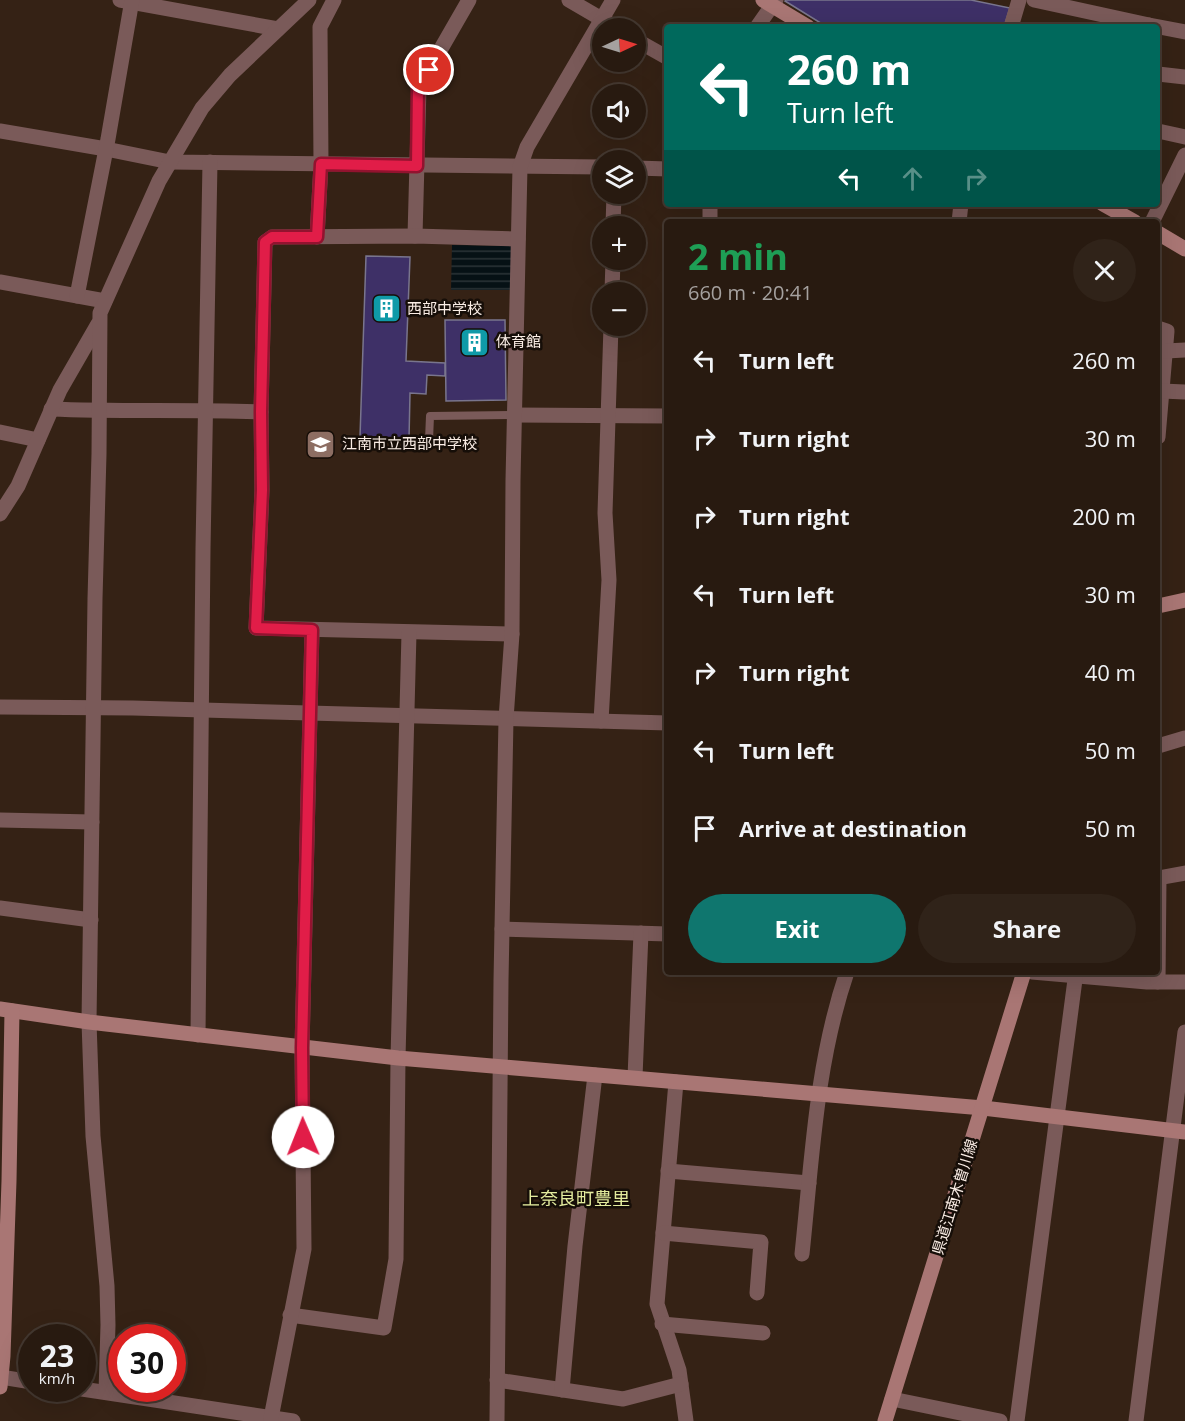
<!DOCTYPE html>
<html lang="en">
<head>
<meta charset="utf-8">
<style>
	body { margin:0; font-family:"Open Sans","Noto Sans JP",sans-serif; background:#302319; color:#f1f3f6; height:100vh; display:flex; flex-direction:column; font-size:22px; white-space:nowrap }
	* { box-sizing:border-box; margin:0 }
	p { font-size:20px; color:#a5a19f }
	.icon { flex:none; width:33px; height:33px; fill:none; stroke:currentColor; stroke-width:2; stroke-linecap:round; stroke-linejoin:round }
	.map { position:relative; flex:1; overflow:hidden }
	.drawer { position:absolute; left:664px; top:219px; width:496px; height:756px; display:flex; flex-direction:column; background:#281a10; border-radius:6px; box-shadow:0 6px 24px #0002,0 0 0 2px #443830 }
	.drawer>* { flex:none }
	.top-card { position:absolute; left:664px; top:24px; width:496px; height:183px; border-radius:6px; box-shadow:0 6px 24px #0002,0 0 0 2px #443830; background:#00695c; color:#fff; overflow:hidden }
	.needle { width:39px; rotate:86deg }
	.buttons { position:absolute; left:592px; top:18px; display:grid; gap:12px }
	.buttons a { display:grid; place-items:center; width:54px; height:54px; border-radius:50%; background:#281a10; box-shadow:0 6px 24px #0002,0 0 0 2px #443830; font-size:30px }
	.speed { position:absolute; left:18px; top:1324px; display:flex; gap:12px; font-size:30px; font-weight:700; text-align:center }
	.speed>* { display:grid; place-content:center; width:78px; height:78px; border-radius:50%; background:#281a10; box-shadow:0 6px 24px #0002,0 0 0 2px #443830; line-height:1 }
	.speed small { font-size:15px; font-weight:400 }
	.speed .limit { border:9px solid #d22; background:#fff; color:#111 }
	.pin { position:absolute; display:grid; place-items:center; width:51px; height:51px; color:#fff; margin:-26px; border:3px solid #fff; border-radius:50%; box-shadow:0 2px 6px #0007 }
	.me { position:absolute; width:66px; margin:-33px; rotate:359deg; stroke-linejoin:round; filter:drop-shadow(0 0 4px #0008) }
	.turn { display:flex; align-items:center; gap:21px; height:126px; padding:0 24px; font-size:27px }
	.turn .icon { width:78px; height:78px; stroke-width:2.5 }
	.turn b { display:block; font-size:42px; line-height:51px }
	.lanes { display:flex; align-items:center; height:57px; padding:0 24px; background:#0003; justify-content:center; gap:30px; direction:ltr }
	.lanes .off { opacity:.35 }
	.round { display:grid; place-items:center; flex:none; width:63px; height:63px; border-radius:32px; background:#302319 }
	.headline { display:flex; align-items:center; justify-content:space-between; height:102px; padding:0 24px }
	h1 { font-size:36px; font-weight:700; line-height:45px; color:#1e9e55 }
	.button { display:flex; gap:12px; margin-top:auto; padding:12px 24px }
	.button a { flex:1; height:69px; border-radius:36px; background:#0f766e; color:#fff; font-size:24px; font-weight:700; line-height:69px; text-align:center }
	.button a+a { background:#302319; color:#f1f3f6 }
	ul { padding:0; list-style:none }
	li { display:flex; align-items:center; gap:18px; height:78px; padding:0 24px }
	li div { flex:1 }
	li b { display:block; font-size:22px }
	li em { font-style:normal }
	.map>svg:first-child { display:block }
</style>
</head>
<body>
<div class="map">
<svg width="1185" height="1421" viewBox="0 0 1185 1421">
	<defs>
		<pattern id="water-rules" width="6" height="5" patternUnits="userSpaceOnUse" patternTransform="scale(1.5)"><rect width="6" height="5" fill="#061115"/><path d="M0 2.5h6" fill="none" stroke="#2b3437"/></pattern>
	</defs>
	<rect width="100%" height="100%" fill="#352215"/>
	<path fill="url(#water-rules)" d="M452 245 511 246V290H451Z"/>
	<g fill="#3e3067" stroke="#79758d" stroke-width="1.5">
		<path d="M786 0H971L1010 8 1004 27H827L785 1Z"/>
		<path d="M366 256 410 257 406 361 445 363V376L427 375 426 394 410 393 409 439 360 437Z"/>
		<path d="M445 320H505L506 400 446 401Z"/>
	</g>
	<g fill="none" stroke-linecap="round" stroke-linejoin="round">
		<path stroke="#7a5a59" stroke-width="8" d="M429 440 430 416 514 415"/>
		<g stroke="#7a5a59" stroke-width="15">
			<path d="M120 0 278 29"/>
			<path d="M569 0 617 28"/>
			<path d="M1034 0 1149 25"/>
			<path d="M757 27 776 0"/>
			<path d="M1011 27 1019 0"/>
			<path d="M1149 27V25L1185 32"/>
			<path d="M636 40 668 58"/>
			<path d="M1158 74 1185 77"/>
			<path d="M0 131 106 149 170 162 603 167"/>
			<path d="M1158 131 1185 137"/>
			<path d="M636 168 668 169"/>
			<path d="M710 222V204"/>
			<path d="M959 222 961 204"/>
			<path d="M1152 222 1185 155"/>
			<path d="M613 226 614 194"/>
			<path d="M415 236 419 87 469 0"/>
			<path d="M317 237 321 164 320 27 334 0"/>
			<path d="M0 282 105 301"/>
			<path d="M612 292 613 260"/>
			<path d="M77 296 108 139 132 0"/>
			<path d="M1158 328 1167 331 1158 437"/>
			<path d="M1166 351 1185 350"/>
			<path d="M1162 391 1185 392"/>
			<path d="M51 409C121 412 191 409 261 412"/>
			<path d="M514 415 668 416"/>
			<path d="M0 432 38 440"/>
			<path d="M0 514 18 486 60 390 98 324"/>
			<path d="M512 634 256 628 262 490 261 412 265 242 272 237 415 236 518 239"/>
			<path d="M0 707 133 708 668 723"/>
			<path d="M601 721 609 580 605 513 611 326"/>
			<path d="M1158 746 1185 738"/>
			<path d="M0 820 92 822"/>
			<path d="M1158 878 1185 873"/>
			<path d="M0 908 91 920"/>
			<path d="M502 929 668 934"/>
			<path d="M1032 972 1147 982H1185"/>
			<path d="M1158 982 1159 878"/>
			<path d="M198 1035 203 549 210 162"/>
			<path d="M635 1077 641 933"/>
			<path d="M676 1082 657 1304 679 1370 686 1421"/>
			<path d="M668 1171 809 1183"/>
			<path d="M663 1233 761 1242 757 1293"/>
			<path d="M802 1254C812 1159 816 1063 847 972"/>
			<path d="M290 1315 384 1328 396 1259 398 1058 409 633"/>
			<path d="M662 1324 763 1333"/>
			<path d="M0 1377 32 1382"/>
			<path d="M497 1380 623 1399 681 1384"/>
			<path d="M82 1389 293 1421"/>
			<path d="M562 1390 575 1246 595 1075"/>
			<path d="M106 1392 108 1325 107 1286 93 1136 89 1022 95 599 99 454 100 313 159 181 202 108 230 75 309 0"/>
			<path d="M892 1399 1000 1421"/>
			<path d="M271 1418 304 1249 302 1048 312 630"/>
			<path d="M497 1421 501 981 506 719 512 634 513 480 520 167 527 147 613 0"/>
			<path d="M1017 1421 1076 972"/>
			<path d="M1136 1421 1185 1032"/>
		</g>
		<g stroke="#a97674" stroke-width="15">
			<path d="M763 0 808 27"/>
			<path d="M1103 204 1135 222"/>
			<path d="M1158 233 1185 249"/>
			<path d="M1158 606 1185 600"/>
			<path d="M0 1009 89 1022 398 1058 983 1108 1185 1132"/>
			<path d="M0 1387 3 1356 9 1181 12 1011"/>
			<path d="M885 1421 1024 972"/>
		</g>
	</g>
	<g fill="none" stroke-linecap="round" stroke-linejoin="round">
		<defs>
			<path id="route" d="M303 1137 302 1048 312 630 256 628 262 490 261 412 265 242 272 237H317L321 164 417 166 418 87 429 70"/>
		</defs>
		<use href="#route" stroke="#92132f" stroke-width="15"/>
		<use href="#route" stroke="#e11d48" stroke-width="10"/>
	</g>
	<defs>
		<symbol id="building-square" viewBox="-11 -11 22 22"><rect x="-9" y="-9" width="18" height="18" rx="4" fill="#0f9aa8" stroke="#160e08"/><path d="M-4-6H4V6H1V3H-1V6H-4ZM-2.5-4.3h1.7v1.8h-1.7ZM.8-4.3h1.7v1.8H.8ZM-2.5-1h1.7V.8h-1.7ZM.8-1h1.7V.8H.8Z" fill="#fff"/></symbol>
		<symbol id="school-square" viewBox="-11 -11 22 22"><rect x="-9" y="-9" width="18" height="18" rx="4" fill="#8d6e63" stroke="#160e08"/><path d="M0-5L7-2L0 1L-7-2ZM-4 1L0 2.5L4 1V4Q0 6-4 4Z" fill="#fff"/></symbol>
	</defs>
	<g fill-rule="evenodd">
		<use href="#building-square" x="370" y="292" width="33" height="33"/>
		<use href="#building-square" x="458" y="326" width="33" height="33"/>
		<use href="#school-square" x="304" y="428" width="33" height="33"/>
	</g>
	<g text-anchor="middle" stroke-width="5" stroke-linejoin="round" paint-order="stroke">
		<g font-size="15" fill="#faede5" stroke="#160e08" text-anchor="start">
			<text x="407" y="314">西部中学校</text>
			<text x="496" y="347">体育館</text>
			<text x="342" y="449">江南市立西部中学校</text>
		</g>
		<g font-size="15" fill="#faede5" stroke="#160e08">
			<text transform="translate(955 1197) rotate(-73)" y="5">県道江南木曽川線</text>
		</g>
		<g font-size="18" fill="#e4ec9e" stroke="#160e08">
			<text x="576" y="1205">上奈良町豊里</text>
		</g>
	</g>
</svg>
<div class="buttons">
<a><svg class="needle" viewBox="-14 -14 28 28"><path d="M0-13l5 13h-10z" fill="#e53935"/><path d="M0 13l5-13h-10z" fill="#a5a19f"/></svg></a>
<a><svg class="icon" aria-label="sound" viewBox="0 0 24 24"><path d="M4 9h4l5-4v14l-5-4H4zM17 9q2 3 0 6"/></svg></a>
<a><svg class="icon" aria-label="layers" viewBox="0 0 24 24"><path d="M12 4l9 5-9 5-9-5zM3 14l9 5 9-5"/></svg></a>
<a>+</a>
<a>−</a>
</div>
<div class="speed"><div>23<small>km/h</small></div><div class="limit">30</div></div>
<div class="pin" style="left:429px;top:70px;background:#d93025"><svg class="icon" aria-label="arrive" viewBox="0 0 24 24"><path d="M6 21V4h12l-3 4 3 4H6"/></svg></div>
<svg class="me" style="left:303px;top:1137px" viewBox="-20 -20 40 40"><circle r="19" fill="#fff"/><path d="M0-13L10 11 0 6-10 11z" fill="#e11d48"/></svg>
<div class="top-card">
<div class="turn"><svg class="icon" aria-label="left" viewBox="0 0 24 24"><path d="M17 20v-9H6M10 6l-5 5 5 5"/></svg><div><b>260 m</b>Turn left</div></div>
<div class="lanes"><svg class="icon" aria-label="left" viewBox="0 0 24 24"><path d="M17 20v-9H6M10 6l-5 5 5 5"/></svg><svg class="icon off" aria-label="ahead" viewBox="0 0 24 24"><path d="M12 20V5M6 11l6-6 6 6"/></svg><svg class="icon off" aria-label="right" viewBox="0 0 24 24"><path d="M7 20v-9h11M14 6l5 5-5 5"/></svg></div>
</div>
<section class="drawer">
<div class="headline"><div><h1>2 min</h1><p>660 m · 20:41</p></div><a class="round"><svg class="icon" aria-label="close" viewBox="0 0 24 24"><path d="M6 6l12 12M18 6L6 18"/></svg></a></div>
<ul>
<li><svg class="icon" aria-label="left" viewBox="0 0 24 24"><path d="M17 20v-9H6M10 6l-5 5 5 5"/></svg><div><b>Turn left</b></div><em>260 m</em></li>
<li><svg class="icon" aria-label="right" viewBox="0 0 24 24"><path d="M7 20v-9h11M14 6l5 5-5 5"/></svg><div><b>Turn right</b></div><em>30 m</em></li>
<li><svg class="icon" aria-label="right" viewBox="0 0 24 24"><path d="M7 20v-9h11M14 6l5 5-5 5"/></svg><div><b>Turn right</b></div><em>200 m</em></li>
<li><svg class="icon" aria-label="left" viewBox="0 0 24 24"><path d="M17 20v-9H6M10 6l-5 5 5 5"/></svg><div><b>Turn left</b></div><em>30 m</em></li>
<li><svg class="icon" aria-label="right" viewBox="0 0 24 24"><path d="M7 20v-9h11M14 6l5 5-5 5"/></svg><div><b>Turn right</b></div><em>40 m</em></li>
<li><svg class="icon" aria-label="left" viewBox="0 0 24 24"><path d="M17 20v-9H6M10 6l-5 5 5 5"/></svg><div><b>Turn left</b></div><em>50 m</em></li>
<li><svg class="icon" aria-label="arrive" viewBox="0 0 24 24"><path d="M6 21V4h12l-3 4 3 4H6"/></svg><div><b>Arrive at destination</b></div><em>50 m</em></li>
</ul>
<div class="button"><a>Exit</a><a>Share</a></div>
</section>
</div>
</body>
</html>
